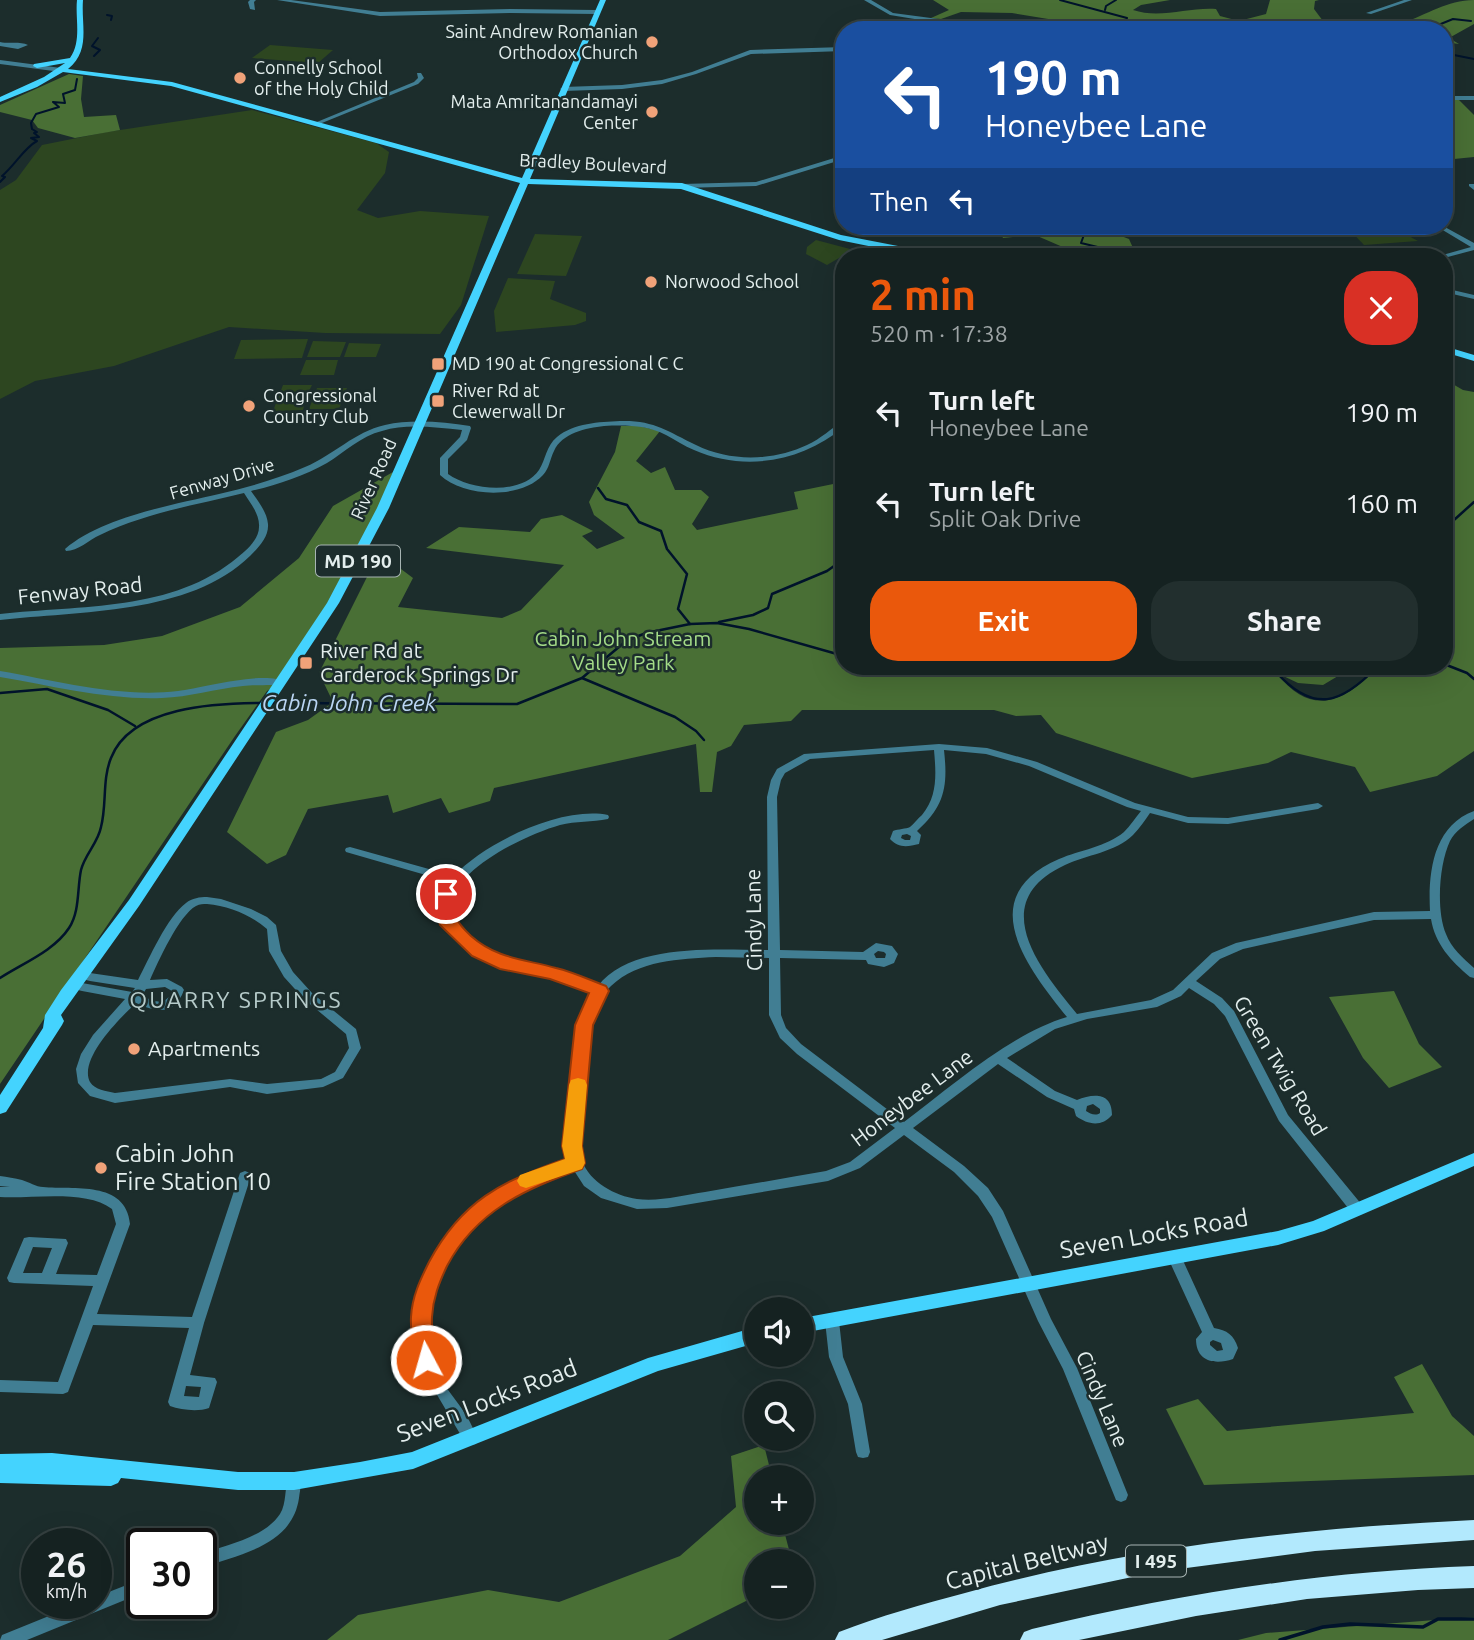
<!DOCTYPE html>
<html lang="en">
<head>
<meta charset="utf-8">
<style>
	body { margin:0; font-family:Ubuntu,sans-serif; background:#222f2e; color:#f1f3f6; height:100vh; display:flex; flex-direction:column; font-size:26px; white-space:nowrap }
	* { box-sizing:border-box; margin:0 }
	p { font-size:23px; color:#9da4a5 }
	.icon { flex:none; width:38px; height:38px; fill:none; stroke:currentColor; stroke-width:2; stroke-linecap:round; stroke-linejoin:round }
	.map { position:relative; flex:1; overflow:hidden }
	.side { position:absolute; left:835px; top:248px; width:618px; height:427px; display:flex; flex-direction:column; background:#152221; border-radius:28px; box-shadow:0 7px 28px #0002,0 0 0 2px #343f3f }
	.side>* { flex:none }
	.hud { position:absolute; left:835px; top:21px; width:618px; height:214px; border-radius:28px; box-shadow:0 7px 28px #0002,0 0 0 2px #343f3f; background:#1a4fa0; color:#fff; overflow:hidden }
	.buttons { position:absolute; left:744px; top:1297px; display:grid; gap:14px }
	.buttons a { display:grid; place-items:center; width:70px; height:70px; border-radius:50%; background:#152221; box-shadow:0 7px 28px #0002,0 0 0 2px #343f3f; font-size:35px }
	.speed { position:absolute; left:21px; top:1528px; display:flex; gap:14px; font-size:35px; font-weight:700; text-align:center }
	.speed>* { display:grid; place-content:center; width:91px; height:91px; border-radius:50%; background:#152221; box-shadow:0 7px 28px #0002,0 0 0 2px #343f3f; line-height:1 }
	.speed small { font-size:18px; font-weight:400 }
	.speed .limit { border:4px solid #111; border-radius:10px; background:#fff; color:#111 }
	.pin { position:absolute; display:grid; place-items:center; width:60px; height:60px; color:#fff; margin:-30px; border:4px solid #fff; border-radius:50%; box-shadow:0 2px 7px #0007 }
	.me { position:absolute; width:77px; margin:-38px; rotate:354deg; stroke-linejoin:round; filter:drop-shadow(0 0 5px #0008) }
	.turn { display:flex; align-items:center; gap:24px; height:147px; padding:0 35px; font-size:32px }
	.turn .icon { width:91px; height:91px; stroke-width:2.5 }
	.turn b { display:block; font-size:49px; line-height:60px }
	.then { display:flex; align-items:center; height:66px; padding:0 35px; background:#0003; gap:14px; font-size:26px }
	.round { display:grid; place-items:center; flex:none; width:74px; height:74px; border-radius:28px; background:#222f2e }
	.summary { display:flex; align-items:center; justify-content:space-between; height:119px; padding:0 35px }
	h1 { font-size:42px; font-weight:600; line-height:52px; color:#ea580c }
	.action { display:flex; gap:14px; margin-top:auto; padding:14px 35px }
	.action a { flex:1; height:80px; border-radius:28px; background:#ea580c; color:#fff; font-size:28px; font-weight:600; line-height:80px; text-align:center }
	.action a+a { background:#222f2e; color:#f1f3f6 }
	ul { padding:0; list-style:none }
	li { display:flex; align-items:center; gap:21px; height:91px; padding:0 35px }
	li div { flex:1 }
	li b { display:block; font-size:26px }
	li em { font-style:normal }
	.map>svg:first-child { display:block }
</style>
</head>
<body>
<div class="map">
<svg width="1474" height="1640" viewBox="0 0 1474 1640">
	<rect width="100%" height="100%" fill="#1c2d2c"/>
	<g fill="#2d4620">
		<path d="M270 45 333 50 318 63 252 58Z"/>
		<path d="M252 110 376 143 389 152 385 173 357 210 378 218 420 211 489 216 461 305 440 334 325 333 229 327 114 366 35 381 0 399V190L16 180 42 145 107 132Z"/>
		<path d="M1346 226H1390L1418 241 1364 245Z"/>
		<path d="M535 234 582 236 566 276 517 274Z"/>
		<path d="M816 240 850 249 851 251 827 265 806 254 807 247Z"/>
		<path d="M508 278 555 281 550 299 586 313V321L575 325 496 332 494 311Z"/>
		<path d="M308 339 302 358 234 359 241 340Z"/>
		<path d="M313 341 346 342 340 357H307Z"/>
		<path d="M349 343 381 344 376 357H344Z"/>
		<path d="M306 360H338L334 375H300Z"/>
		<path d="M283 385H312L308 393H298L296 401H305L303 410 273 411Z"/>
		<path d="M317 388H347L339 409H309Z"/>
	</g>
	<g fill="#496f35">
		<path d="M933 0H1170L1141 5 1133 10C1160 19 1189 7 1216 9L1220 16 1239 21 1266 14 1270 0H1319L1315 1 1314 9 1326 25C1352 29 1377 31 1402 23 1427 15 1447 0 1474 0V24L1449 38 1459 44 1444 42V30H1090L1085 25 1012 13 961 12 941 19 931 18 949 10Z"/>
		<path d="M69 74 83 76 81 99 84 117 116 115 120 130 75 138 38 128 32 120 0 112V105Z"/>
		<path d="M1444 90 1457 98 1474 115V157L1444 160Z"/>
		<path d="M998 226H1095L1129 239 1137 257H1061L1065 248 1035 235 1003 238Z"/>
		<path d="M1444 379 1463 390 1474 392V751L1437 776 1370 792 1355 767 1291 752 1268 763 1192 778 1056 733 1041 715 1016 716 994 710H802L791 721 744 725 731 746 717 752 712 792H700L696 744 494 788 490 801 449 813 441 798 393 813 388 795 308 809 286 855 267 864 227 832 276 732 308 720 333 702 319 673 377 557 397 566 413 578 398 607 502 618 521 610 564 565 426 548 459 527 530 532 541 519 562 515 593 531 582 536 597 549 625 538 594 515 589 502 615 452 621 426H639L660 431 636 461 651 473 665 467 675 490H701L709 497 692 524 697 530 798 509 794 492 843 482 844 667H1260L1275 671 1276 667H1353L1323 685 1298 683 1277 673C1310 718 1346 702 1377 667H1444Z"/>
		<path d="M393 472 358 560 280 682 267 691 235 736 0 1084V648L104 645 162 636 240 607 299 558 333 506Z"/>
		<path d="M1394 991 1419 1044 1442 1067 1389 1088 1363 1058 1329 997Z"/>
		<path d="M1422 1364 1452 1416 1474 1436V1475L1204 1485 1166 1409 1198 1399 1227 1431 1414 1413 1394 1377Z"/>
		<path d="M764 1445 772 1477H756V1522L782 1523 792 1561H756V1596L668 1640H327L358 1615 488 1590 559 1602 680 1556 736 1507 731 1456Z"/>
		<path d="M1474 1617V1640H1238L1266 1633Z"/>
	</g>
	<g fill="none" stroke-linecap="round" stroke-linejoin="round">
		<g stroke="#00132b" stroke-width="2">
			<path d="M1060 0 1127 18 1126 21 1144 30"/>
			<path d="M1105 10 1106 6 1116 0"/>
			<path d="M107 15 112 16 111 20"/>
			<path d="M1426 30 1453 19 1471 21"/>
			<path d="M1444 53 1474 59"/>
			<path d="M94 56 100 50 92 46 98 38"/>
			<path d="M0 182 5 177 2 176C15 165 24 148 37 141L31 138 39 137 34 133 37 132 32 129 31 123 36 114 59 107 53 102 65 103 63 94 75 90 77 79"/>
			<path d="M1035 226 1085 232 1081 243 1106 249 1112 257"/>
		</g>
		<g stroke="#00132b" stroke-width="2.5">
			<path d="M598 488 606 499 627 505 639 522 661 531 667 549 687 574 678 609 690 624"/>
			<path d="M1444 529 1474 502"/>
			<path d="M719 622 753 615 768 608 772 594 827 571 844 559"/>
			<path d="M1444 664 1467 673 1474 679"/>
			<path d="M1276 667V672C1314 714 1341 704 1377 667"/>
			<path d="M582 678 675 717 696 731 704 740"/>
			<path d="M0 693 47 689 108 710 135 726"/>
			<path d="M271 703 517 704 582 678 626 641 646 633 690 624 717 623 749 629 844 656"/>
			<path d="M0 978C23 963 54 951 69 928 80 911 77 889 81 870 85 854 98 843 101 827 107 804 102 780 111 758 131 706 217 703 264 703"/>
		</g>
		<path stroke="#00132b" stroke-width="3.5" d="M1280 1640 1323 1627 1350 1624 1423 1627 1438 1619H1474"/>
		<g fill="#417e93" fill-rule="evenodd">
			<path d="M250 0H256L254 2 255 10 250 9 248 2Z"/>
			<path d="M277 0H291L380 12 510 9 597 10 600 12 597 14 510 13 380 16Z"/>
			<path d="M864 0H871L893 13 1021 30H1002L939 23 943 30H937L933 22 890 15Z"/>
			<path d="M1404 0H1412L1371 14 1366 13Z"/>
			<path d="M0 42C9 44 20 41 28 45L18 49 0 46Z"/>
			<path d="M844 47V51L751 54 696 74 662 84 622 89 563 91 560 89 563 87 622 85 662 80 692 72 750 50Z"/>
			<path d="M0 60 61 68 64 70 61 72 0 64Z"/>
			<path d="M417 73H421L424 78 418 84 317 125 312 124 414 82 418 78Z"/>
			<rect x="1444" y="96" width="30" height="4"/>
			<path d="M844 155V159L756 186 682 188 679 186 682 184 756 182Z"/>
			<path d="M1469 184H1474V190L1469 186Z"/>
			<path d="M949 226H957L959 228 956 230Z"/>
			<path d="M1436 226H1443L1474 243V250L1444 258 1438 257 1439 256 1471 247Z"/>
			<path d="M1444 288 1474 295V299L1444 292Z"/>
			<path d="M620 421C654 420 667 431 696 445 730 462 773 461 807 445 821 439 831 428 844 421V427C801 462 745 472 694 450 684 446 676 440 666 435 646 425 626 425 604 426 586 428 562 433 554 451 550 459 549 469 543 475 520 500 463 497 440 475V458L460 437 462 430C436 428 408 423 382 431 361 436 345 452 327 463 304 476 277 485 251 491 258 501 267 512 268 524 269 537 258 548 250 556 190 615 78 611 0 620V614C80 605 173 612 238 557 247 550 259 539 259 527 260 514 250 503 244 493 196 505 145 513 100 535 89 540 78 551 66 551L65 549C102 517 172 505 219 494 249 487 277 479 305 467 334 455 354 432 385 425 412 419 443 422 470 426L471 428 467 440 448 459V474C470 490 521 496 539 470 546 459 546 446 557 437 574 423 599 422 620 421Z"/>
			<path d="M0 671C58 681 119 698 178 691 202 688 266 670 285 682 277 687 254 684 243 686 215 689 189 697 162 698 107 700 53 686 0 677Z"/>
			<path d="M939 744 987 748 1037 762 1135 803 1188 817 1228 818 1318 803 1323 806 1318 809 1228 824 1188 823 1150 813C1145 820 1140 828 1133 835 1116 852 1086 855 1065 865 985 902 1040 969 1077 1014L1151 1000 1173 990 1212 953 1236 943 1374 912 1430 911C1428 873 1433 826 1474 811V819C1465 825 1455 831 1450 841 1439 864 1436 911 1446 934 1451 948 1463 958 1474 968V978L1470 977C1451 961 1435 944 1431 919L1374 920 1243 949 1220 959 1196 981 1222 998 1234 1011 1288 1115 1362 1205 1364 1209 1362 1213 1357 1214 1352 1213 1279 1121 1225 1016 1214 1004 1189 988 1181 996 1157 1007 1087 1019 1055 1029 1007 1058 1055 1091 1077 1100C1092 1094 1112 1091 1112 1115 1102 1127 1088 1125 1076 1116L1074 1109 1047 1097 998 1064 913 1128 964 1166 988 1188 1003 1211 1051 1319 1077 1368 1128 1495 1126 1500 1121 1502 1116 1500 1063 1369 1038 1321 992 1217 978 1196 954 1172 904 1135 860 1168 828 1181 667 1208 637 1209 601 1198 584 1186 573 1169C561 1173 549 1176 538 1181 470 1213 413 1281 433 1360 438 1381 455 1397 466 1415 471 1423 474 1431 478 1439L476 1444 471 1445 466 1444 423 1371C394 1286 454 1210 528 1175 541 1168 555 1165 569 1160L566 1146C570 1098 566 1034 593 993 580 987 566 981 552 977 514 966 469 966 447 927 436 909 439 899 450 882L346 852 345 850 346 848 350 847 454 876C485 842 562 806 608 815L609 817 608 819C592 822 576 821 560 825 515 838 400 894 477 946 500 961 527 962 553 969 569 973 583 980 598 986 631 942 720 950 768 950L767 797 771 780 777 769 804 754ZM934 750C936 773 938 796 922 815 918 818 914 824 910 827 906 829 898 829 893 831L890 839C898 848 907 847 919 844L921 835 917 831C945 806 948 786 944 750L986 754 1029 766 1127 807 1141 811C1135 818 1130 826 1124 832 1106 847 1080 850 1059 859 972 897 1027 967 1067 1017 1010 1034 952 1086 904 1122L801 1044 786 1028 781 1015 780 958 866 960 868 964 884 967 894 963 898 954 892 946 876 943 863 952 780 950 777 797 781 780 785 773 810 759ZM907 834 911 836 910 840H905L901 838 902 835ZM878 951 884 952 886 954 885 958H876L874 954ZM716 957 769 958V1015L780 1038 797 1054 895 1128 850 1162 826 1171C786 1178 746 1185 705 1192 684 1195 659 1202 637 1199 615 1196 590 1182 582 1161 573 1140 585 1042 592 1018 596 1007 602 994 611 986 639 960 679 959 716 957ZM1093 1104 1100 1109V1113C1096 1116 1090 1114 1086 1111L1087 1106Z"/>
			<path d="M207 897 221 899 251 909 267 917 276 925 281 951 293 972 312 993 356 1029 361 1048 343 1078 323 1087 267 1094 230 1087 115 1103 90 1096 78 1083 76 1069 81 1054 93 1035 125 999 82 991 78 990 76 987 78 984 82 983 132 992 135 988 90 981 86 980 84 977 86 974 90 973 138 980C149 959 167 917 186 903 192 898 200 897 207 897ZM207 904C229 906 251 915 267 929L269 951 284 977 304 999 346 1034 349 1048 335 1072 321 1079 267 1084 230 1079 115 1093C106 1091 95 1090 90 1082 78 1059 121 1017 136 1003 157 1013 175 1015 184 990L182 987 167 979 150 980C158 962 179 915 196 906 200 904 203 904 207 904ZM165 987 172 991 170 996 163 1002 154 1001 142 996 146 989Z"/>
			<path d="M245 1171 250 1173 251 1176 204 1323 190 1375 215 1378 217 1382 209 1408C198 1412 181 1410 170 1406L168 1402 189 1328 93 1325 68 1392 63 1394 0 1392V1380L58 1382 93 1286 14 1283 9 1282 7 1278 24 1238 29 1237 66 1239 68 1243 56 1274 97 1275 116 1224 112 1209C86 1189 32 1199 0 1197V1187H10L0 1186V1176C7 1177 15 1178 22 1180 29 1182 36 1187 43 1187 73 1190 126 1180 130 1224L97 1314 192 1317 240 1173ZM33 1247 52 1248 42 1273H23ZM186 1386 201 1387 199 1397 184 1396Z"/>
			<path d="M1175 1253 1180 1254 1214 1328C1227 1330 1234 1335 1238 1348L1233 1359C1215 1365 1196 1362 1196 1339L1202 1332 1168 1258 1170 1254ZM1213 1340 1221 1343 1223 1350 1217 1351 1210 1345V1342Z"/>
			<path d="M832 1315 837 1317 839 1321 843 1357 862 1404 870 1452 868 1457 863 1458 858 1457 856 1452 848 1404 829 1357 825 1321 827 1317Z"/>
			<path d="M294 1474 299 1476C302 1483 300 1490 299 1498 292 1546 240 1554 201 1568V1554C226 1545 264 1538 280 1514 287 1503 284 1488 289 1476Z"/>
			<path d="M142 1579V1593L27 1640H0L2 1635 81 1603H96V1597Z"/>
		</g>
		<g fill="#44d3fe" fill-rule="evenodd">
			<path d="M77 0H83C81 26 91 50 68 69L172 82 522 178 600 0H606L530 179 682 183 841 235 898 246 958 254 963 257H940L898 252 839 240 681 189 528 184 389 508 339 603 139 906 61 1015 64 1021 62 1025 6 1112 0 1114V1095L43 1028 45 1015 61 990 129 900 327 603 377 508 520 183 171 86 63 72 37 87 0 102V97L44 77 65 63 37 68 33 66 34 64 70 58C82 41 75 19 77 0Z"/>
			<path d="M1444 346 1474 355V361L1444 352Z"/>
			<path d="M1474 1153V1166L1324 1231 1278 1245 802 1333V1318L1278 1231 1313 1221Z"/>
			<path d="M756 1327V1343L658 1371 413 1469 294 1490H238L121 1478 118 1483 111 1486 0 1483V1454L52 1453 238 1472H294L360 1462 412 1452 648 1358Z"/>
		</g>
		<g fill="#b2e9fd" fill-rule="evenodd">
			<path d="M1474 1520V1540L1315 1551 1156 1572 1000 1605 882 1640H835L839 1632C880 1616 923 1604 965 1593 1132 1547 1302 1528 1474 1520Z"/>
			<path d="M1474 1566V1588L1418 1590 1307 1599 1196 1616 1079 1640H1020L1024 1632 1032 1629C1178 1594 1324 1571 1474 1566Z"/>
		</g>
	</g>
	<path fill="#ea580c" stroke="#983908" stroke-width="2" d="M446 889 455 894C452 915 456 922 471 936 497 959 524 959 556 968 573 972 590 980 606 986L609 991 593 1025 582 1146 585 1163 582 1169C526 1188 476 1211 447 1266 439 1283 433 1298 432 1317 431 1331 435 1346 437 1360L433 1366 426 1369 418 1366 415 1360C414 1346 410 1331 411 1317 412 1297 420 1280 429 1262 462 1200 501 1182 565 1159L562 1146 575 1025 589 993 550 979 500 969 472 956 440 925 436 911 438 894Z"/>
	<path fill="#f59e0b" d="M578 1078 585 1080 587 1085 582 1146 585 1163 582 1169 526 1188 520 1186 517 1181 520 1175 565 1159 562 1146 569 1085 571 1080Z"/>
	<g fill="#f0a279" stroke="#1c2d2c" stroke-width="2.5">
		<circle cx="652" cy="42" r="7"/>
		<circle cx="240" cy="78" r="7"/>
		<circle cx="652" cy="112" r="7"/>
		<circle cx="651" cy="282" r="7"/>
		<rect x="431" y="357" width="14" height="14" rx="3.5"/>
		<rect x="431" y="394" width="14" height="14" rx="3.5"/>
		<circle cx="249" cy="406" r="7"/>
		<rect x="299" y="656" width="14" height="14" rx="3.5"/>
		<circle cx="134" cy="1049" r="7"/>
		<circle cx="101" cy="1168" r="7"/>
	</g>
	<g text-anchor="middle" stroke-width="5" stroke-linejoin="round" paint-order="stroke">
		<g font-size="18" fill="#e3eeed" stroke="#1c2d2c" text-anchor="start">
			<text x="638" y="38" text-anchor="end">Saint Andrew Romanian<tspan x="638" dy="21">Orthodox Church</tspan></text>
			<text x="254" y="74">Connelly School<tspan x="254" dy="21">of the Holy Child</tspan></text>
			<text x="638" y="108" text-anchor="end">Mata Amritanandamayi<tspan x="638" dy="21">Center</tspan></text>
			<text x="665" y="288">Norwood School</text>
			<text x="452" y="370">MD 190 at Congressional C C</text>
			<text x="452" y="397">River Rd at<tspan x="452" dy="21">Clewerwall Dr</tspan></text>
			<text x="263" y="402">Congressional<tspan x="263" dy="21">Country Club</tspan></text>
		</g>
		<g font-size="18" fill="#e3eeed" stroke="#1c2d2c">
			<text transform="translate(593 164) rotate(3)" y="6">Bradley Boulevard</text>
			<text transform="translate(222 479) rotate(-16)" y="6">Fenway Drive</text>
			<text transform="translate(374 479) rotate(-66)" y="6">River Road</text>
		</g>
		<g fill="#1c2d2c" stroke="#a7b4b3" stroke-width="2">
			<rect x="316" y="545.5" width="84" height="31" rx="5"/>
			<rect x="1126" y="1545.5" width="60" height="31" rx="5"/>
		</g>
		<g font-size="19" font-weight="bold" fill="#e3eeed">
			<text x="358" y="568">MD 190</text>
			<text x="1156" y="1568">I 495</text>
		</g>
		<g font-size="21" fill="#e3eeed" stroke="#1c2d2c">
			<text transform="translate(80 591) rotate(-6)" y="7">Fenway Road</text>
			<text transform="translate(754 920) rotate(-91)" y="7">Cindy Lane</text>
			<text transform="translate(1280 1066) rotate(59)" y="7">Green Twig Road</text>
			<text transform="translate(912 1098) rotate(-37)" y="7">Honeybee Lane</text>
			<text transform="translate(1102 1399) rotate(67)" y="7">Cindy Lane</text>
		</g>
		<g font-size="21" fill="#a4dc88" stroke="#1c2d2c">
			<text x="623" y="646">Cabin John Stream<tspan x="623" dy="24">Valley Park</tspan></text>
		</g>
		<g font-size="21" fill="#e3eeed" stroke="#1c2d2c" text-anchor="start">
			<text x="320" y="658">River Rd at<tspan x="320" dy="24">Carderock Springs Dr</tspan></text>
			<text x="148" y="1056">Apartments</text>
		</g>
		<g font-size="23" font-style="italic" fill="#bbd6f4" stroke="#1c2d2c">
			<text x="349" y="711">Cabin John Creek</text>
		</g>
		<g font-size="23" letter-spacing="2" fill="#b6cbca" stroke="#1c2d2c">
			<text x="236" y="1008">QUARRY SPRINGS</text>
		</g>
		<g font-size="24" fill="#e3eeed" stroke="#1c2d2c" text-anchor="start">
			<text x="115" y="1162">Cabin John<tspan x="115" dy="28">Fire Station 10</tspan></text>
		</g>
		<g font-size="24" fill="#e3eeed" stroke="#1c2d2c">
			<text transform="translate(1154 1234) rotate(-10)" y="8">Seven Locks Road</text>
			<text transform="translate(487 1401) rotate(-21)" y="8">Seven Locks Road</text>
			<text transform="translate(1027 1562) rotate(-14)" y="8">Capital Beltway</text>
		</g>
	</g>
</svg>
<div class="buttons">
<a><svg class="icon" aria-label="sound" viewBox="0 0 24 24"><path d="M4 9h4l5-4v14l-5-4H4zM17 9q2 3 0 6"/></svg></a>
<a><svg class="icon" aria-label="search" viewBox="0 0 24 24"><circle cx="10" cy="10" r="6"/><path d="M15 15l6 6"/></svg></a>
<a>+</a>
<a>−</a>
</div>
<div class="speed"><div>26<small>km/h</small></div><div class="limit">30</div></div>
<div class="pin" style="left:446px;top:894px;background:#d93025"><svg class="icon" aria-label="arrive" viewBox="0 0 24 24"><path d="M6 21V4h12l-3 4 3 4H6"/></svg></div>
<svg class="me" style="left:426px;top:1360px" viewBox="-20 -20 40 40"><circle r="17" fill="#ea580c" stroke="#fff" stroke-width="3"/><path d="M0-11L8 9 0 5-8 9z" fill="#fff"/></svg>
<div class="hud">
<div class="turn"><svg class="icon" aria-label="left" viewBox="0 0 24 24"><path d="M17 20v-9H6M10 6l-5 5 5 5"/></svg><div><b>190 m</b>Honeybee Lane</div></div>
<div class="then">Then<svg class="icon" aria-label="left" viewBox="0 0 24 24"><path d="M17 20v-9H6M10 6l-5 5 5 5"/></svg></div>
</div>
<section class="side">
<div class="summary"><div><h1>2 min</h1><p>520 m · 17:38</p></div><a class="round" style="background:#d93025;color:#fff"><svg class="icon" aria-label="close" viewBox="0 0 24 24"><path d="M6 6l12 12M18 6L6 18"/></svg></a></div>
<ul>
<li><svg class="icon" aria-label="left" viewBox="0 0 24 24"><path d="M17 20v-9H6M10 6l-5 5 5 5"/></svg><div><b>Turn left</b><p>Honeybee Lane</p></div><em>190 m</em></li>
<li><svg class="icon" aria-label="left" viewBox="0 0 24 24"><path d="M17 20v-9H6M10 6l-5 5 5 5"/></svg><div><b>Turn left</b><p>Split Oak Drive</p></div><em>160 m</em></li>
</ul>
<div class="action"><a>Exit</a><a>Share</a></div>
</section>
</div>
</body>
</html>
